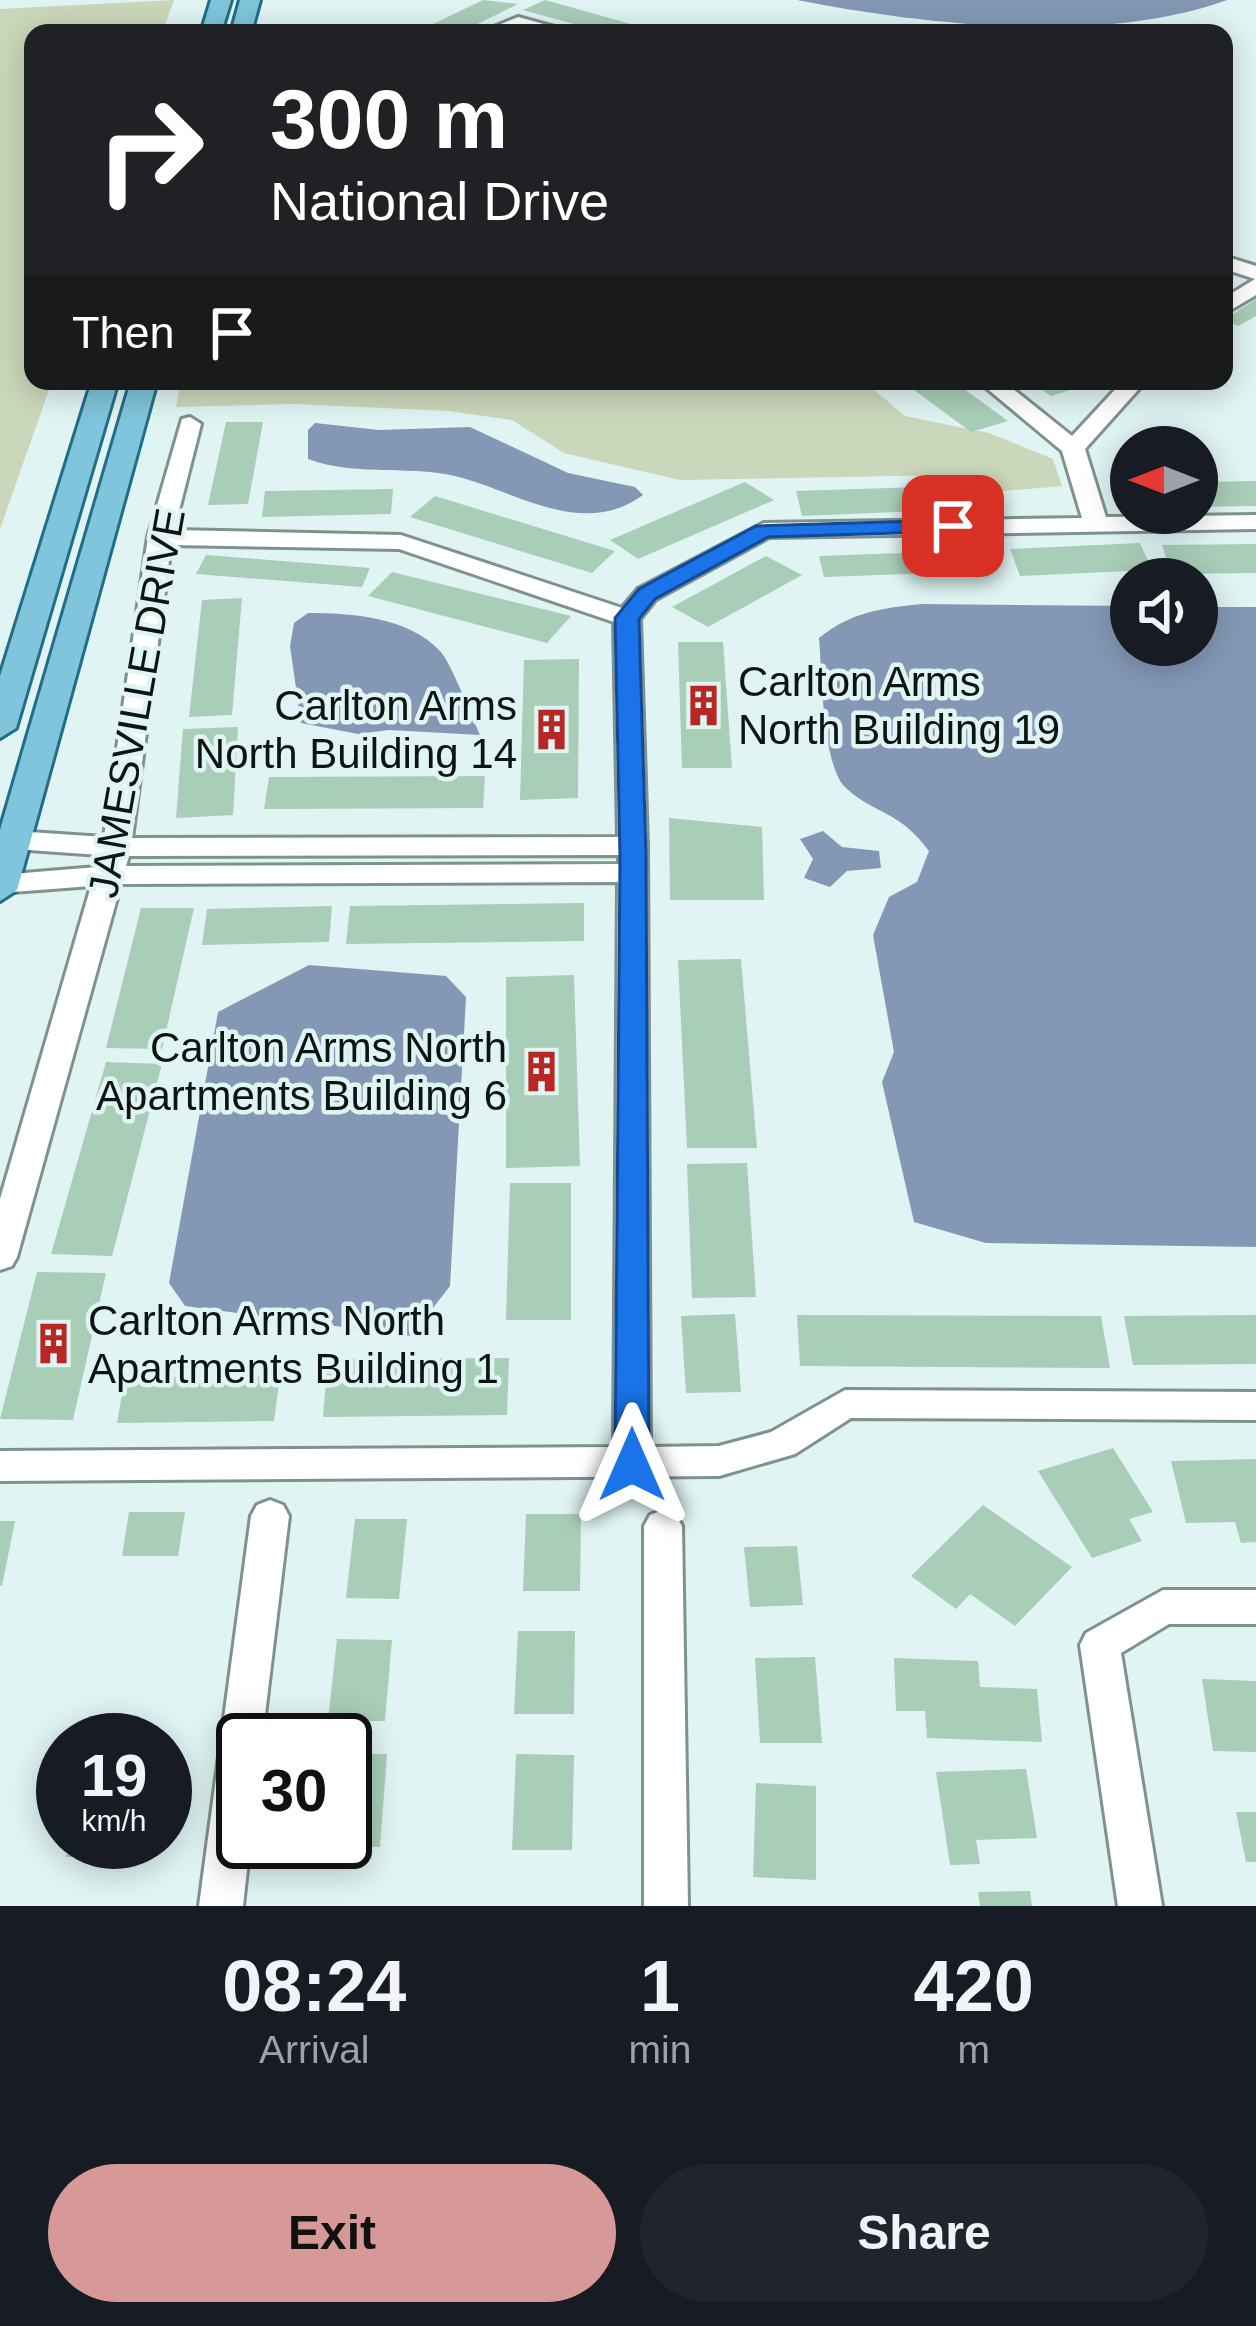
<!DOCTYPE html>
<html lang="en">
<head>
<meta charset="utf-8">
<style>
	body { margin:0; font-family:Helvetica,sans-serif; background:#20242c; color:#f1f3f6; height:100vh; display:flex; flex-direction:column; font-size:45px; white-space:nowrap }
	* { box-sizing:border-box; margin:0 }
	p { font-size:39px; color:#9ea1a6 }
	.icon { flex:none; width:66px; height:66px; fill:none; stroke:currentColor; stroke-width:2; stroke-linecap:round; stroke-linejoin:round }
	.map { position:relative; height:1906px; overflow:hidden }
	.panel { display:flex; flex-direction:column; background:#171b24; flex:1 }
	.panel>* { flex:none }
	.hud { position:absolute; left:24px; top:24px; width:1209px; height:366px; border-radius:24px; box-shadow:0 6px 30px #0003; background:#202124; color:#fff; overflow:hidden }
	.needle { width:78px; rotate:270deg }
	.controls { position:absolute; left:1110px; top:426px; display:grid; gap:24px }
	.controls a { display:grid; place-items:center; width:108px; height:108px; border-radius:50%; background:#171b24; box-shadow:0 6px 30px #0003; font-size:60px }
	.speed { position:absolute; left:36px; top:1713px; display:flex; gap:24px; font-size:60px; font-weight:700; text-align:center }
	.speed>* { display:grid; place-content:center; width:156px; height:156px; border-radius:50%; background:#171b24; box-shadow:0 6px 30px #0003; line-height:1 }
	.speed small { font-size:30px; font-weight:400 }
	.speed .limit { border:6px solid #111; border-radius:18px; background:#fff; color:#111 }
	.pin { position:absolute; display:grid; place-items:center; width:102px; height:102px; color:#fff; margin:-51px; border-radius:24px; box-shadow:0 6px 18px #0006 }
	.me { position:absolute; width:132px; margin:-66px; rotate:0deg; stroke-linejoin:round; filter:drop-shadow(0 0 9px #0008) }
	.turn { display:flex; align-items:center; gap:42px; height:252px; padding:0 48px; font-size:54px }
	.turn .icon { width:156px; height:156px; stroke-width:2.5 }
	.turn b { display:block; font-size:84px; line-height:102px }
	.then { display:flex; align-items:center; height:114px; padding:0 48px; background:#0003; gap:24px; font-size:45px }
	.eta { display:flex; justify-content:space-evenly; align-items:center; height:204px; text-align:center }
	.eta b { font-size:72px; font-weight:700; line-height:84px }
	.primary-button { display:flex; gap:24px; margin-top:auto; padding:24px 48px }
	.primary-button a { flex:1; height:138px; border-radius:72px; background:#d79898; color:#111; font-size:48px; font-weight:700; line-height:138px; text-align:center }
	.primary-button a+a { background:#20242c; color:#f1f3f6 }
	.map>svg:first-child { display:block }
</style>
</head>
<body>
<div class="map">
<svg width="1256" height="1906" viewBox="0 0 1256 1906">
	<rect width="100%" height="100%" fill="#dff4f3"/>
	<g fill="#cbd7bb">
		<path d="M174 0 162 33H33V381H52L0 529V9Z"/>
		<path d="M181 381H864L905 416 989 433 1053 459 1062 486 1003 491 949 475 680 480 564 453 512 420 449 411 293 404 176 407Z"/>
	</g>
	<g fill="#8498b6">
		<path d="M797 0H1227C1104 45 924 25 797 0Z"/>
		<path d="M315 423 379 430 470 427 568 473 635 487 643 495C586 537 523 496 466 479 414 463 360 478 308 459V430Z"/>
		<path d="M922 604 1131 606V645H1197V607H1256V1247L986 1243 914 1222 882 1082 894 1052 873 935 889 897 917 882 929 851C898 809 875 815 846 788 822 767 822 671 819 638 851 612 882 608 922 604Z"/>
		<path d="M308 613C352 613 408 617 440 651 450 661 473 719 480 735L389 730 358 734 301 723 290 646 294 623Z"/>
		<path d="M823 831 842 847 879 851 881 868 847 871 830 887 804 878 813 859 800 839Z"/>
		<path d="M309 965 446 976 466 997 450 1286 411 1336 185 1306 169 1283 218 1012Z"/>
	</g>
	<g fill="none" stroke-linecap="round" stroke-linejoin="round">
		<path fill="#8498b6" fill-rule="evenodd" d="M969 0H1002L988 8Z"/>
	</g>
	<g fill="#a9ceb8">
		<path d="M483 0 518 4 459 33 431 25Z"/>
		<path d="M545 0 649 29 606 33 523 10Z"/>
		<path d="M1256 299V316L1238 326 1224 320Z"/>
		<path d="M953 381 1008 421 971 432 914 390Z"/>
		<path d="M1029 381H1080L1086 385 1051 396Z"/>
		<path d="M226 422H263L248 504 208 505Z"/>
		<path d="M1256 481V506L1197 507V482Z"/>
		<path d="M745 482 774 500 638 559 610 540Z"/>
		<path d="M983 485 991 508 802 516 796 491Z"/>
		<path d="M393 489 391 514 262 517 265 491Z"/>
		<path d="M435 496 615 551 592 573 410 517Z"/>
		<path d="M1140 543 1152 570 1020 576 1010 549Z"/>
		<path d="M1256 544V573L1171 574 1162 545Z"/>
		<path d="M984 550 992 571 824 577 819 556Z"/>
		<path d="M206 555 370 568 362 587 196 574Z"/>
		<path d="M766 556 802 575 708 627 672 607Z"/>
		<path d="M392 572 571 616 547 643 368 596Z"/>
		<path d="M242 598 232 715 189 717 202 600Z"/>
		<path d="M678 642H723L732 768H682Z"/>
		<path d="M579 659 578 798 520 800 524 660Z"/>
		<path d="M238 727 233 815 176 818 183 729Z"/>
		<path d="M485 776 483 808 264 809 269 777Z"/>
		<path d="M669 818 762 827 764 900H670Z"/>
		<path d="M584 903V941L346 944 350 906Z"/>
		<path d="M332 906 329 942 202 945 207 909Z"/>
		<path d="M141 908H194L162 1049 106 1048Z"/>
		<path d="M741 959 757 1148H687L678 960Z"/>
		<path d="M574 975 580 1166 506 1168V977Z"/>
		<path d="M106 1062 162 1064 112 1256 51 1254Z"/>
		<path d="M747 1163 756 1297 692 1298 687 1164Z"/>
		<path d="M510 1183H571V1320H506Z"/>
		<path d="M37 1272 106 1273 73 1420 0 1419Z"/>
		<path d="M735 1314 741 1392 686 1393 681 1316Z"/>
		<path d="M797 1315 1101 1316 1110 1368 800 1366Z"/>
		<path d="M1256 1315V1364L1133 1365 1124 1316Z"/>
		<path d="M509 1358 507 1415 323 1417 328 1359Z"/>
		<path d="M280 1376 274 1421 117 1423 125 1377Z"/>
		<path d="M1113 1448 1153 1512 1129 1519 1142 1541 1092 1558 1038 1471Z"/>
		<path d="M1256 1459V1542L1241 1543 1235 1522 1186 1523 1171 1461Z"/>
		<path d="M983 1505 1072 1567 1015 1626 970 1594 956 1609 911 1576Z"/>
		<path d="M129 1512H185L178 1556H122Z"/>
		<path d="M526 1514H581L580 1591H523Z"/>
		<path d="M355 1519H407L399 1599 346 1598Z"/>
		<path d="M0 1521H15L2 1586 0 1585Z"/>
		<path d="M797 1546 803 1605 750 1607 744 1547Z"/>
		<path d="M518 1631H575L574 1714H514Z"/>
		<path d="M337 1639 392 1640 385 1721H328Z"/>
		<path d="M815 1657 822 1743H760L755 1658Z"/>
		<path d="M894 1658 978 1661 980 1687 1037 1689 1042 1742 927 1738 925 1711H896Z"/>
		<path d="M1202 1679 1256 1681V1752L1213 1751Z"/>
		<path d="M345 1754H387L380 1847 319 1846 320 1842H345Z"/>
		<path d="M516 1754 574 1755 572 1850H512Z"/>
		<path d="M1026 1769 1037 1838 976 1840 980 1864 950 1865 936 1772Z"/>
		<path d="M756 1783 816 1786V1880L753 1877Z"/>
		<path d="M1236 1812H1256V1862H1246Z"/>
		<path d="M69 1842H131L128 1857H66Z"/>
		<path d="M1030 1891 1032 1906H980L978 1892Z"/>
	</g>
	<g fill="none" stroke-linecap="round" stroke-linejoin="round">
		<defs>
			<g id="minor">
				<path d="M518 17 562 29 565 33 519 28 480 33Z"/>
				<path d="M1224 256 1256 266V295L1224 314V298L1255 279 1224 269Z"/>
				<path d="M978 381H1003L1072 436 1123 381H1146L1085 449 1106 517 1256 515V529L769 537 656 599 640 619 647 846 650 1447 719 1446 771 1432 845 1390 1256 1392V1420L851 1418 795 1454 719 1476 0 1481V1451L614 1447 618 882 121 884 17 1257 12 1266 0 1270V1199L91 886 0 893V875L97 867 100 855 0 848V830L104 837 148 537 182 419 190 417 201 424 174 530 401 535 622 608 638 589 764 523 1082 518 1062 451ZM171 545 399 549 614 622 618 837 132 838ZM619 855V864L126 866 129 856Z"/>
				<path d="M270 1500 283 1505 289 1516 262 1740H243V1842H250L243 1906H199L251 1516 257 1505Z"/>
				<path d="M663 1510 676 1515 682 1526 688 1906H644V1526L650 1515Z"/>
				<path d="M1163 1590H1256V1624H1169L1121 1653 1162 1906H1118L1080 1645 1086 1633Z"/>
			</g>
			<g id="major">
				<path d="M211 0H231L221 33H201Z"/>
				<path d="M240 0H260L251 33H231Z"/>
				<path d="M92 381H118L16 728 0 738V676Z"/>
				<path d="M131 381H157L17 890 0 901V830Z"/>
			</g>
		</defs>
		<use href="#minor" stroke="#7e9290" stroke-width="6"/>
		<use href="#major" stroke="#216e86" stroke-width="6"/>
		<use href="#minor" fill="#fff" fill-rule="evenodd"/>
		<use href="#major" fill="#80c5db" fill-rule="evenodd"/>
	</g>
	<path fill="#1a73e8" stroke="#114b97" stroke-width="3" d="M953 520 964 526 961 531 768 537 655 599 639 619 646 856 649 1465 644 1474H620L615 1465 620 856 615 618 639 589 756 526Z"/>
	<defs>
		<symbol id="building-bare" viewBox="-9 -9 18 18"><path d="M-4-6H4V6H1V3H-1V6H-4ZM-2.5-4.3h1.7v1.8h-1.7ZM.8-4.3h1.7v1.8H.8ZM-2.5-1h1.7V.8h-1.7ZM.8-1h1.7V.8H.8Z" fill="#b72824" stroke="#dff4f3" stroke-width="2.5" paint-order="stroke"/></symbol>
	</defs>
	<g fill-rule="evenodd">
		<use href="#building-bare" x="674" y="676" width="59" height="59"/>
		<use href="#building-bare" x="522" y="700" width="59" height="59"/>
		<use href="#building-bare" x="512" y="1042" width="59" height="59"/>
		<use href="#building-bare" x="24" y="1314" width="59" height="59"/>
	</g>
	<g text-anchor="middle" stroke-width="9" stroke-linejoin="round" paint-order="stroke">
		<g font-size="42" fill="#0d1414" stroke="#dff4f3" text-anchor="start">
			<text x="738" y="696">Carlton Arms<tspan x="738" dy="48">North Building 19</tspan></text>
			<text x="517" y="720" text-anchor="end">Carlton Arms<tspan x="517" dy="48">North Building 14</tspan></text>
			<text x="507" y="1062" text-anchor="end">Carlton Arms North<tspan x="507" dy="48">Apartments Building 6</tspan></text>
			<text x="88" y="1335">Carlton Arms North<tspan x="88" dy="48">Apartments Building 1</tspan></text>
		</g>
		<g font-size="42" fill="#0d1414" stroke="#dff4f3">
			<text transform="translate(136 703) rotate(-80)" y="15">JAMESVILLE DRIVE</text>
		</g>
	</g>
</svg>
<div class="controls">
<a><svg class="needle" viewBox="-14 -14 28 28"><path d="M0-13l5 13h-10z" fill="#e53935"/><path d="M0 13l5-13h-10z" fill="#9ea1a6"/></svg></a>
<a><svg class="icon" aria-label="sound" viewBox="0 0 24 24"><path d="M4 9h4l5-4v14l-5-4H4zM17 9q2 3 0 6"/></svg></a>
</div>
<div class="speed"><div>19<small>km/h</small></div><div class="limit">30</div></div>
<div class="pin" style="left:953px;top:526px;background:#d93025"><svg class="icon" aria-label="arrive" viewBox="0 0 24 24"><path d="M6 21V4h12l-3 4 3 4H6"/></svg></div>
<svg class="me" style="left:632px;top:1465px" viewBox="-20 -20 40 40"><path d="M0-17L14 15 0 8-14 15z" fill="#1a73e8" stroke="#fff" stroke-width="4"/></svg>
<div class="hud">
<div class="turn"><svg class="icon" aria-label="right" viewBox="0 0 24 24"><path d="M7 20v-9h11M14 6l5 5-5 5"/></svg><div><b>300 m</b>National Drive</div></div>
<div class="then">Then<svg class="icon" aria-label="arrive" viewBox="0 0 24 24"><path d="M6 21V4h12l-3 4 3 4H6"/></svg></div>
</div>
</div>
<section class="panel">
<div class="eta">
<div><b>08:24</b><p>Arrival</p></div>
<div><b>1</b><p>min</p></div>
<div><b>420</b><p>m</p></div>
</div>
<div class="primary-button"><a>Exit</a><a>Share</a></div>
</section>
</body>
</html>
